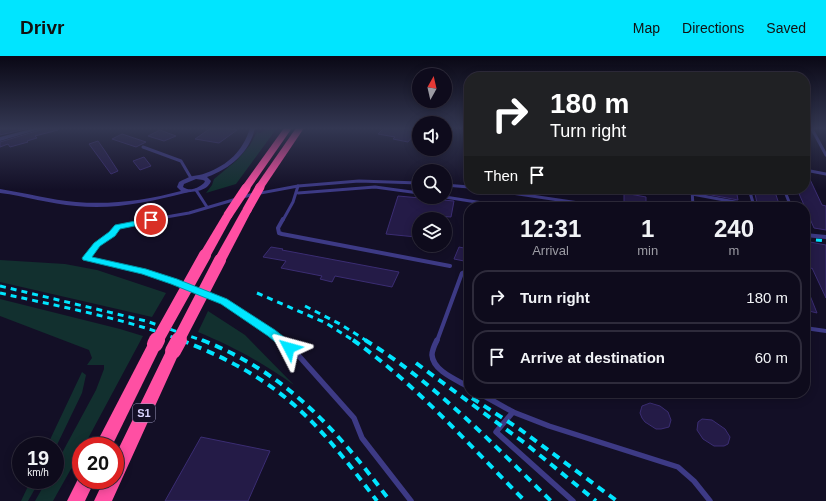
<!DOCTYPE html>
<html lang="en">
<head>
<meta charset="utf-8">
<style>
	body { margin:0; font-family:Helvetica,sans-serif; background:#1c1929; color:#f1f3f6; height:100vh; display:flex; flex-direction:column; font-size:15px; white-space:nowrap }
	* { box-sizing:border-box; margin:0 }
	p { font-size:13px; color:#9b9ba3 }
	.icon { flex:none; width:22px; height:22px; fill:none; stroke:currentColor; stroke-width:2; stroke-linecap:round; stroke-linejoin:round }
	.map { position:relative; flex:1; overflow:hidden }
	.panel { position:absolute; left:464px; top:146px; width:346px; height:196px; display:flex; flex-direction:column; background:#0e0b1c; border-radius:16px; box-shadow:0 2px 10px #0003,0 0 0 1px #2e2b3b }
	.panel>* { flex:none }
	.guide { position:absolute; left:464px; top:16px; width:346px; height:122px; border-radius:16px; box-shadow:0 2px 10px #0003,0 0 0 1px #2e2b3b; background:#202124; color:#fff; overflow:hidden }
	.needle { width:26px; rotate:8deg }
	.tools { position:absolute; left:412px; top:12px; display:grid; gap:8px }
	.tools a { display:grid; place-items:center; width:40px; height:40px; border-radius:50%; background:#0e0b1c; box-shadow:0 2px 10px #0003,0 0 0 1px #2e2b3b; font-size:20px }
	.speed { position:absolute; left:12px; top:381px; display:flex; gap:8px; font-size:20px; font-weight:700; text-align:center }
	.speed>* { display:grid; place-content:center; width:52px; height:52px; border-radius:50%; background:#0e0b1c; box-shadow:0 2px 10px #0003,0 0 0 1px #2e2b3b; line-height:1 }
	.speed small { font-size:10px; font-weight:400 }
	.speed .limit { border:6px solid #d22; background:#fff; color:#111 }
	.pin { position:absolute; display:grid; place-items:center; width:34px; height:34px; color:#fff; margin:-17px; border:2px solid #fff; border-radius:50%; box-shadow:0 1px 4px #0007 }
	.me { position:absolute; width:44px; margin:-22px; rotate:309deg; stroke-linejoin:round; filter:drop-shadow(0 0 3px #0008) }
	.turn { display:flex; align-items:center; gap:14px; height:84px; padding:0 20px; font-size:18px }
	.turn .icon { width:52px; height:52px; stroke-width:2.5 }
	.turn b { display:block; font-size:28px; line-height:34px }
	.then { display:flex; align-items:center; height:38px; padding:0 20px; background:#0003; gap:8px; font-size:15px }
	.eta { display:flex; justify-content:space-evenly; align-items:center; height:68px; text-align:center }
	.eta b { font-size:24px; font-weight:700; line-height:28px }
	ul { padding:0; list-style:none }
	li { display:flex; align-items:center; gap:12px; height:54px; margin:0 8px 6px; padding:0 12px; border:2px solid #2e2b3b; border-radius:16px }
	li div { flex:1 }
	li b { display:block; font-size:15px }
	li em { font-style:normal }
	header { display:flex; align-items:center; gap:24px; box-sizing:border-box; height:56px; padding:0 20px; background:#00e5ff; color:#111 }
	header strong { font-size:19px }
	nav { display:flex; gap:22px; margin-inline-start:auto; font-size:14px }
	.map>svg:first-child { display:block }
</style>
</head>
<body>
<header>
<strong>Drivr</strong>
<nav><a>Map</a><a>Directions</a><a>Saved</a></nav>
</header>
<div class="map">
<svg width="826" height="445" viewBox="0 0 826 445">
	<rect width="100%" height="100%" fill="#130f26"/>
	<g fill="#12302f">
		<path d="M267 72H277L236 128 206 137 212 129 214 123 237 104 250 89 257 76 261 77Z"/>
		<path d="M0 204 65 208 97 214 166 237 152 261 0 226Z"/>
		<path d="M0 243 120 273 143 280 84 390H81V395L53 445H35L47 424H55V410L96 334 104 313V309H87L92 302 89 294 0 260Z"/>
		<path d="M208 255 245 279 294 329C263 307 234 291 198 276Z"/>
		<path d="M82 316 86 319 82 337 55 393V390H47Z"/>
		<path d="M31 424H40L28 445H21Z"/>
	</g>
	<g fill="#241b47" stroke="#3b2d73">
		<path d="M0 72H30L0 79Z"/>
		<path d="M44 72H57L58 74 35 80 37 82 27 85 28 86 10 91 8 88 0 91V86L43 73Z"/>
		<path d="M211 72H224L237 74 219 87 195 83Z"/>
		<path d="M384 72H404L418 74 408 86 393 83 395 81 378 78Z"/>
		<path d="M160 74 176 80 164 85 148 80Z"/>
		<path d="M122 78 146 86 136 91 112 83Z"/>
		<path d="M98 85 105 95 118 115 111 118 89 88Z"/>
		<path d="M144 101 151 110 140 114 133 105Z"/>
		<path d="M805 117H807L822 149 826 150V174L814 172 797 133H805Z"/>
		<path d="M695 133H736L738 144 695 136Z"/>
		<path d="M754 133H774L780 151 757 147Z"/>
		<path d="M624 137 646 141V151L624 149Z"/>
		<path d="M398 140 454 145 451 161 421 159 419 163 416 181 386 178Z"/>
		<path d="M805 185 826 189V242L812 212 805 216Z"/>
		<path d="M271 191 283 193 282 194 399 216 392 231 335 220 332 226 320 223 322 220 281 212 286 205 263 201Z"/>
		<path d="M459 191 469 193V206L454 203Z"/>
		<path d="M805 227 817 257 805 254Z"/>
		<path d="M650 347 660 350 668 356 671 364 669 371 661 373H656L645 366 642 362 640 357 642 350Z"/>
		<path d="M702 363 712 364 725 373 730 381 728 388 724 390H714L703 383 697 374 698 366Z"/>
		<path d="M201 381 270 395 248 445H165Z"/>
	</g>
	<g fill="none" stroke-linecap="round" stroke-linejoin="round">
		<g stroke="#3d3a85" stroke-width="3">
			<path d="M812 73 826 99"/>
			<path d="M143 91 181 105 191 122"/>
			<path d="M465 110 469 104"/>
			<path d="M805 114 826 118"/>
			<path d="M445 129 469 131"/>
			<path d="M485 133 606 151"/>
			<path d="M692 133 693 151"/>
			<path d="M749 133 754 150"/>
			<path d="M784 133 791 151"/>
			<path d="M196 134 207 151"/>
			<path d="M298 137 375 131 419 137"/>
			<path d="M692 138 762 151"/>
			<path d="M445 141 508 151"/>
			<path d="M149 164 189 157 250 139 298 130 359 125 419 127"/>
			<path d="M283 164 293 146 298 130"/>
		</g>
		<g stroke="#3d3a85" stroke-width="4">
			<path d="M155 163 118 171 93 193 86 202C157 218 224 236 281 285"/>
			<path d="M283 163 278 172 279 177 282 178 450 210"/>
			<path d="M805 179 826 181"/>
			<path d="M805 272 826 275"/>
			<path d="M437 285 462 217 469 214"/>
		</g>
		<g stroke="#3d3a85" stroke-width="5.5">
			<path d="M280 284 298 299 354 362 362 382 411 445"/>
			<path d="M437 284C435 288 432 294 432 299 433 315 457 324 469 331"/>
			<path d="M479 337 513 356 549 370 678 411 694 425 710 445"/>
			<path d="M513 356 496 376 573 445"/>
		</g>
		<g fill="#3d3a85" fill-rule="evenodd">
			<path d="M35 72H43L0 85V81Z"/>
			<path d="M250 72H255C250 96 230 113 207 121L211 125C207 136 194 135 185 137 149 146 113 154 76 150 50 148 25 140 0 137V133C26 137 51 144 76 146 112 149 147 144 181 135L177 131 179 126C183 124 188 121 193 120 197 119 201 119 206 117 228 109 243 95 250 72ZM196 123 203 124 205 125 204 127C198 132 190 136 183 131L184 128Z"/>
			<path d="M809 72H814L815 73 812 75Z"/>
		</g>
		<g fill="#ff4fa3" fill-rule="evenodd">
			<path d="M284 72H292L249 134H243L241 132Z"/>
			<path d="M296 72H304L263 133H257L255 131Z"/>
			<path d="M247 151 252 154 226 204 224 207H216L214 204 242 154Z"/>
			<path d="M228 156 233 159 211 199 209 202H201L199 199 223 159Z"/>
			<path d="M155 282 160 284 162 288 112 390H95L150 284Z"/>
			<path d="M173 289 178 291 180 295 112 445H94L104 424H115V400L168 291Z"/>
			<path d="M81 417V424H95L85 445H67Z"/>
		</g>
		<g stroke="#00e5ff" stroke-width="3" stroke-dasharray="6 5" stroke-linecap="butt">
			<path d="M805 183 826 185"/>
			<path d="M0 230 146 265 204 285"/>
			<path d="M0 237C61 251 124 262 183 285"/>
			<path d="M257 237 326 267 354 285"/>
			<path d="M305 250 340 268 367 285"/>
		</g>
		<g stroke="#00e5ff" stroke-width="4" stroke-dasharray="8 6" stroke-linecap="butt">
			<path d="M181 284C211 296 240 309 267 328 312 358 345 403 377 445"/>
			<path d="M202 284C288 318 336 373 390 445"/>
			<path d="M353 284C417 329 470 390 525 445"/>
			<path d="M365 284C435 327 493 388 551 445"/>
			<path d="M416 307 526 388 596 445"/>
			<path d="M472 342 521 374 617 445"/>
		</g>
		<g stroke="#ff4fa3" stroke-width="9">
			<path d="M247 154 260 131"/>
			<path d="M228 159 246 132"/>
		</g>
		<g stroke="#ff4fa3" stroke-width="12">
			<path d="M157 285 205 199"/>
			<path d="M178 285 220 204"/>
		</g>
		<g stroke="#ff4fa3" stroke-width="16">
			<path d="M155 288 157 284"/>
			<path d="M173 295 179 284"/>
		</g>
	</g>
	<linearGradient id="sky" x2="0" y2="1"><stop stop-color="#0a0815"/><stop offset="0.54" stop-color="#333752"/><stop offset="1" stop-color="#333752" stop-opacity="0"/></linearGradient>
	<rect width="826" height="134" fill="url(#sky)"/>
	<path fill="#00e5ff" stroke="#0095a6" d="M151 162 155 164 154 166 120 173 115 180 100 190 92 201 146 213 177 223 227 243 275 274 293 288 295 292 293 295 289 296 286 295 268 280 221 248 171 228 142 218 83 204 82 202 94 187 109 176 115 169Z"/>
	<g text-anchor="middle" stroke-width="4" stroke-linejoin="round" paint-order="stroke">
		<rect fill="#130f26" stroke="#9e99be" stroke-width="1" x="133" y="348" width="22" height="18" rx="3"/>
		<g font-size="11" font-weight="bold" fill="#d9d4ff">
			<text x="144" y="361">S1</text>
		</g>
	</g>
</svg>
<div class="tools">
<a><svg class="needle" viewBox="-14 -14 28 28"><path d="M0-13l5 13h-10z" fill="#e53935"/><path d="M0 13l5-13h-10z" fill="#9b9ba3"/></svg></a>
<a><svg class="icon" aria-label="sound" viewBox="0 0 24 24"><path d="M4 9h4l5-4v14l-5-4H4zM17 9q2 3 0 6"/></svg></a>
<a><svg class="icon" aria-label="search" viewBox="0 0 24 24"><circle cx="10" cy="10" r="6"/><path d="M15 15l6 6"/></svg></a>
<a><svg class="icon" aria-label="layers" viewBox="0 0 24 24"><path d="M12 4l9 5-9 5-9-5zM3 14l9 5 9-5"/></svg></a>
</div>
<div class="speed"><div>19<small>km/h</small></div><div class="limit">20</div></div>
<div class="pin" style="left:151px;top:164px;background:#d93025"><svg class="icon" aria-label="arrive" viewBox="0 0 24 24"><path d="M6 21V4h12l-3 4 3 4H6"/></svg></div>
<svg class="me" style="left:289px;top:292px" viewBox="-20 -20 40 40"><path d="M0-17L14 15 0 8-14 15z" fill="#00e5ff" stroke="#fff" stroke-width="4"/></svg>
<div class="guide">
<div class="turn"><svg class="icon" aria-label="right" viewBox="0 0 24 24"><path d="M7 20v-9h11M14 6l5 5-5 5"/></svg><div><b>180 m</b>Turn right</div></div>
<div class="then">Then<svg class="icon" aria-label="arrive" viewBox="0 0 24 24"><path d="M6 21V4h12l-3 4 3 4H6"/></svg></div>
</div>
<section class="panel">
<div class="eta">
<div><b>12:31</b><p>Arrival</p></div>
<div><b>1</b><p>min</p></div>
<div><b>240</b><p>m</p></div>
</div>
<ul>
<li><svg class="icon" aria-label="right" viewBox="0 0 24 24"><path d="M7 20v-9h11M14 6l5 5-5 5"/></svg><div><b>Turn right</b></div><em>180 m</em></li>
<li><svg class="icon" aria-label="arrive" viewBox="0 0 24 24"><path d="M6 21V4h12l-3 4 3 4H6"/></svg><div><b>Arrive at destination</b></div><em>60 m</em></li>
</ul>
</section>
</div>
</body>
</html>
